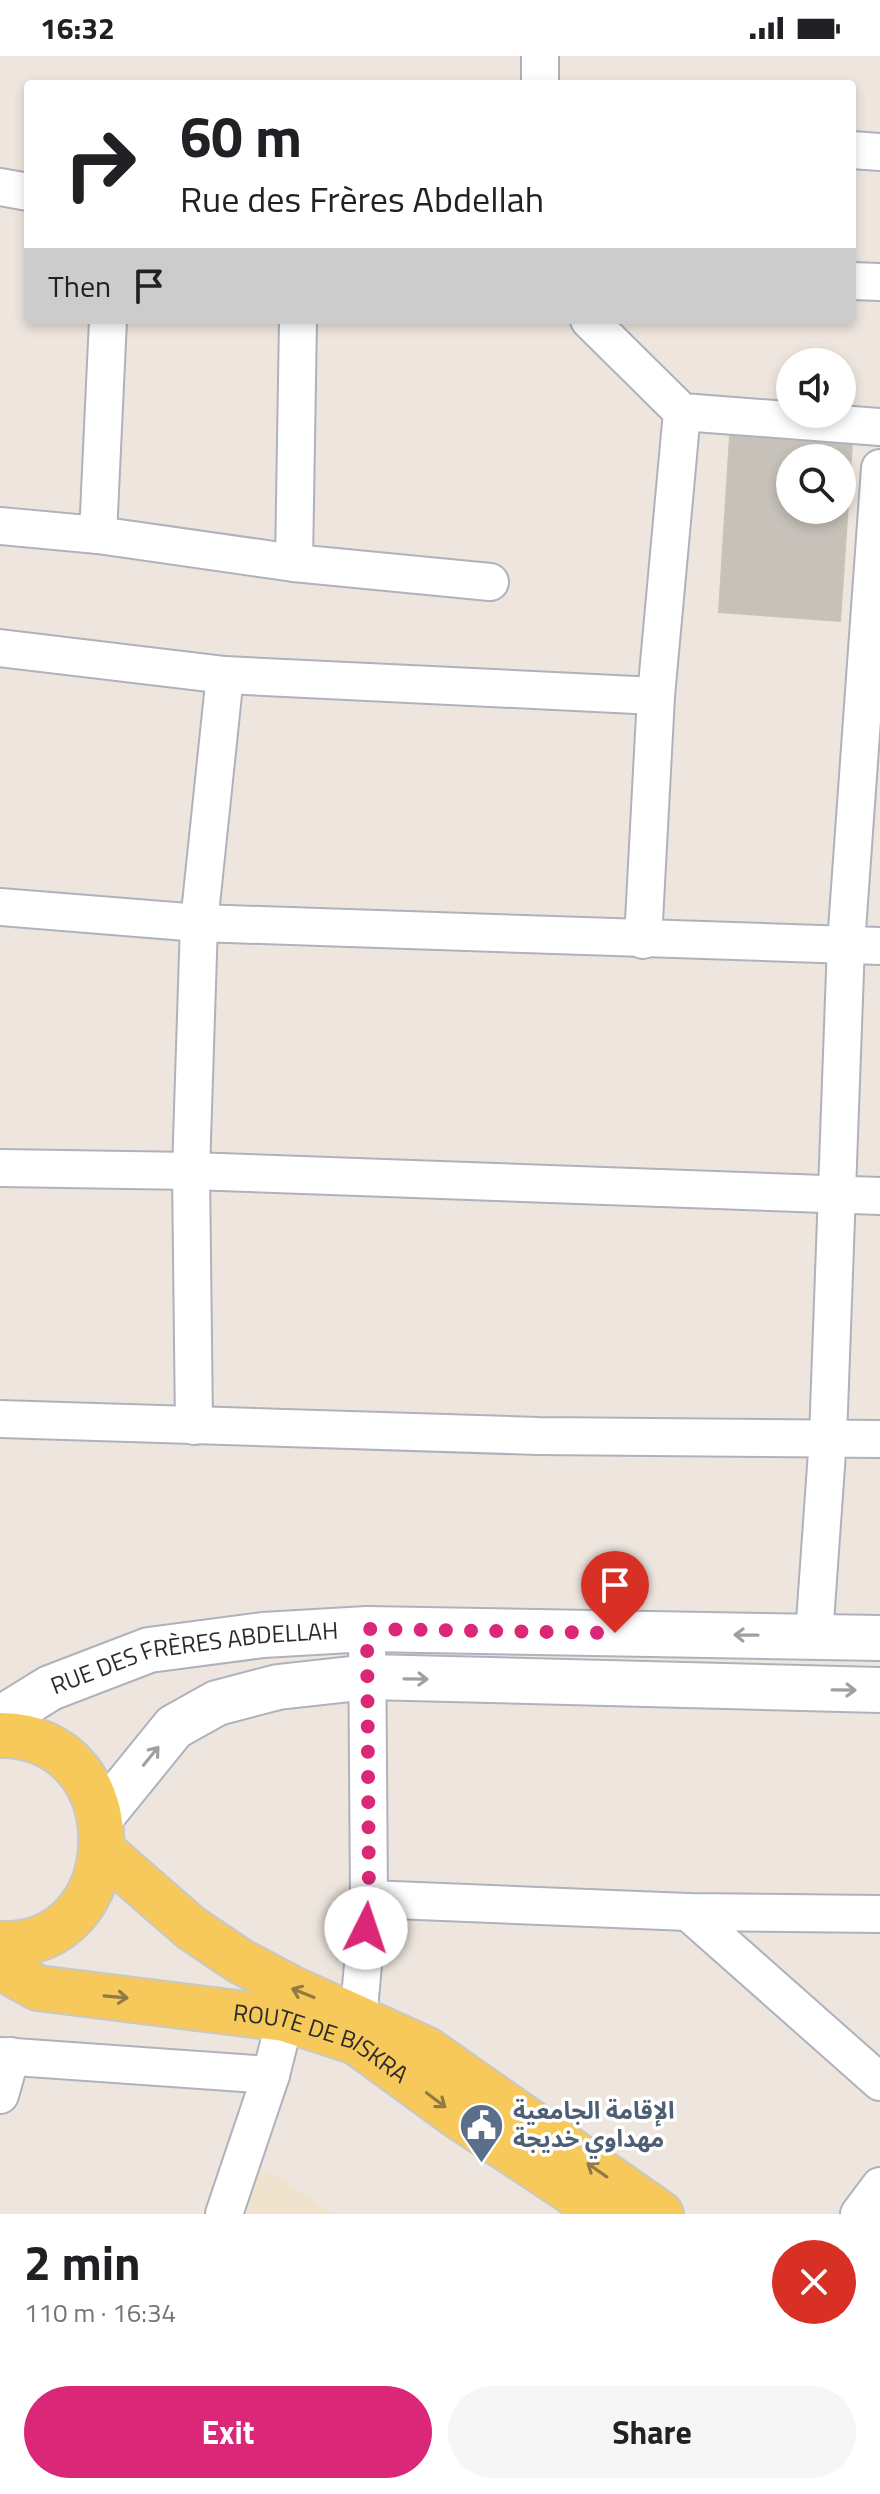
<!DOCTYPE html>
<html lang="en">
<head>
<meta charset="utf-8">
<style>
	body { margin:0; font-family:"Titillium Web","Noto Sans Arabic",sans-serif; background:#f6f6f6; color:#202124; height:100vh; display:flex; flex-direction:column; font-size:30px; white-space:nowrap }
	* { box-sizing:border-box; margin:0 }
	p { font-size:26px; color:#757577 }
	.icon { flex:none; width:44px; height:44px; fill:none; stroke:currentColor; stroke-width:2; stroke-linecap:round; stroke-linejoin:round }
	.map { position:relative; height:2158px; overflow:hidden }
	.details { display:flex; flex-direction:column; background:#fff; flex:1 }
	.details>* { flex:none }
	.guide { position:absolute; left:24px; top:24px; width:832px; height:244px; border-radius:8px; box-shadow:0 4px 12px #0003; background:#fff; color:#202124; overflow:hidden }
	.tools { position:absolute; left:776px; top:292px; display:grid; gap:16px }
	.tools a { display:grid; place-items:center; width:80px; height:80px; border-radius:50%; background:#fff; box-shadow:0 4px 12px #0003; font-size:40px }
	.pin { position:absolute; display:grid; place-items:center; width:68px; height:68px; color:#fff; margin:-82px -34px; border-radius:50% 50% 50% 0; rotate:-45deg; box-shadow:0 0 8px #0007 }
	.pin .icon { rotate:45deg }
	.me { position:absolute; width:88px; margin:-44px; rotate:4deg; stroke-linejoin:round; filter:drop-shadow(0 0 6px #0008) }
	.turn { display:flex; align-items:center; gap:28px; height:168px; padding:0 24px; font-size:36px }
	.turn .icon { width:104px; height:104px; stroke-width:2.5 }
	.turn b { display:block; font-size:56px; line-height:68px }
	.then { display:flex; align-items:center; height:76px; padding:0 24px; background:#0003; gap:16px; font-size:30px }
	.round { display:grid; place-items:center; flex:none; width:84px; height:84px; border-radius:42px; background:#f6f6f6 }
	.summary { display:flex; align-items:center; justify-content:space-between; height:136px; padding:0 24px }
	h1 { font-size:48px; font-weight:700; line-height:60px }
	.cta { display:flex; gap:16px; margin-top:auto; padding:16px 24px }
	.cta a { flex:1; height:92px; border-radius:48px; background:#db2777; color:#fff; font-size:32px; font-weight:700; line-height:92px; text-align:center }
	.cta a+a { background:#f6f6f6; color:#202124 }
	.status { display:flex; justify-content:space-between; align-items:center; height:56px; padding:0 40px; background:#fff; direction:ltr }
	.status svg { height:22px; fill:currentColor }
	.map>svg:first-child { display:block }
</style>
</head>
<body>
<div class="status"><b>16:32</b><svg viewBox="0 0 49 12"><path d="M0 12V9h3v3zM5 12V6h3v6zM10 12V3h3v9zM15 12V0h3v12zM26 1h20v11H26zM47 4h2v5h-2z"/></svg></div>
<div class="map">
<svg width="880" height="2158" viewBox="0 0 880 2158">
	<rect width="100%" height="100%" fill="#eee6de"/>
	<path fill="#f0e3cd" d="M263 2116 281 2122 332 2158H235L248 2119Z"/>
	<path fill="#c6c1b9" stroke="#cac2b7" stroke-width="2" fill-rule="evenodd" d="M730 380 852 388 840 565 719 556ZM790 402H842V454H790Z"/>
	<g fill="none" stroke-linecap="round" stroke-linejoin="round">
		<defs>
			<g id="minor">
				<path d="M540 28V0"/>
				<path d="M852 94 880 96"/>
				<path d="M0 131 28 136"/>
				<path d="M852 225 880 226"/>
				<path d="M589 264 682 356 880 371"/>
				<path d="M0 470 98 479 294 507 490 526"/>
				<path d="M98 479 108 264"/>
				<path d="M294 507 298 264"/>
				<path d="M0 592 225 619 656 640"/>
				<path d="M0 851 199 867 880 890"/>
				<path d="M643 884 656 640 682 356"/>
				<path d="M0 1112 191 1115 880 1140"/>
				<path d="M0 1363 538 1380 880 1383"/>
				<path d="M194 1370 191 1115 199 867 225 619"/>
				<path d="M814 1580 828 1382 846 888 880 412"/>
				<path d="M369 1843 688 1856 880 1858"/>
				<path d="M688 1856 880 2026"/>
				<path d="M356 1986 369 1843 367 1573"/>
				<path d="M0 2000 271 2019"/>
				<path d="M0 2039 11 2000"/>
				<path d="M224 2158 271 2019 285 1963"/>
				<path d="M859 2158 880 2130"/>
			</g>
			<g id="secondary">
				<path id="s1" d="M0 1663 50 1632 149 1594 263 1579 367 1573 880 1582"/>
				<path d="M101 1761 174 1671 217 1647 278 1631 369 1621 880 1634"/>
			</g>
			<g id="primary">
				<path d="M0 1679C138 1679 132 1894 0 1888"/>
				<path d="M104 1796 191 1872 240 1905 291 1932 426 1993 661 2158"/>
				<path id="s2" d="M0 1911 38 1932 285 1963 356 1986 459 2061 605 2158"/>
			</g>
		</defs>
		<use href="#minor" stroke="#aeb2bc" stroke-width="40"/>
		<use href="#secondary" stroke="#aeb2bc" stroke-width="48"/>
		<use href="#primary" stroke="#c8c8c8" stroke-width="48"/>
		<use href="#minor" stroke="#fff" stroke-width="36"/>
		<use href="#secondary" stroke="#fff" stroke-width="44"/>
		<use href="#primary" stroke="#f7c95a" stroke-width="44"/>
	</g>
	<defs><path id="oneway-shaft" d="M-6 0H5M1.5-3L5.5 0L1.5 3" fill="none" stroke-width="1.6" stroke-linecap="round" stroke-linejoin="round" transform="scale(2)"/></defs>
	<g stroke="#a0a0a0">
		<use href="#oneway-shaft" transform="translate(746 1579) rotate(-179)"/>
		<use href="#oneway-shaft" transform="translate(416 1623) rotate(1)"/>
		<use href="#oneway-shaft" transform="translate(844 1634) rotate(1)"/>
		<use href="#oneway-shaft" transform="translate(151 1700) rotate(-51)"/>
	</g>
	<g stroke="#927a43">
		<use href="#oneway-shaft" transform="translate(303 1937) rotate(-158)"/>
		<use href="#oneway-shaft" transform="translate(116 1941) rotate(5)"/>
		<use href="#oneway-shaft" transform="translate(436 2044) rotate(37)"/>
		<use href="#oneway-shaft" transform="translate(597 2114) rotate(-145)"/>
	</g>
	<g fill="none" stroke-linecap="round" stroke-linejoin="round">
		<path stroke="#db2777" stroke-width="14" stroke-dasharray="0 25.2" d="M366 1872 369 1843 367 1573 615 1577"/>
	</g>
	<defs>
		<symbol id="civic-pin" viewBox="-11 -11 22 30"><path d="M0 17L-7.5 6A9.5 9.5 0 1 1 7.5 6Z" fill="#5c6f8a" stroke="#fff"/><path d="M-.6-6.5H3V-4.5H.6V-3L4-1V1h2V6H-6V1h2V-1L-.6-3ZM-1.2 2.5V6h2.4V2.5Z" fill="#fff"/></symbol>
	</defs>
	<g fill-rule="evenodd">
		<use href="#civic-pin" x="456" y="2044" width="51" height="69"/>
	</g>
	<g text-anchor="middle" stroke-width="7" stroke-linejoin="round" paint-order="stroke">
		<g font-size="24" fill="#2c2c2c" stroke="#fff">
			<text dy="8" stroke="none"><textPath href="#s1" startOffset="208">RUE DES FRÈRES ABDELLAH</textPath></text>
			<text dy="8" stroke="none"><textPath href="#s2" startOffset="334">ROUTE DE BISKRA</textPath></text>
		</g>
		<g font-size="24" font-weight="bold" fill="#4e5e75" stroke="#fff" text-anchor="start">
			<text x="513" y="2063">الإقامة الجامعية<tspan x="513" dy="28">مهداوي خديجة</tspan></text>
		</g>
	</g>
</svg>
<div class="tools">
<a><svg class="icon" aria-label="sound" viewBox="0 0 24 24"><path d="M4 9h4l5-4v14l-5-4H4zM17 9q2 3 0 6"/></svg></a>
<a><svg class="icon" aria-label="search" viewBox="0 0 24 24"><circle cx="10" cy="10" r="6"/><path d="M15 15l6 6"/></svg></a>
</div>
<div class="pin" style="left:615px;top:1577px;background:#d93025"><svg class="icon" aria-label="arrive" viewBox="0 0 24 24"><path d="M6 21V4h12l-3 4 3 4H6"/></svg></div>
<svg class="me" style="left:366px;top:1872px" viewBox="-20 -20 40 40"><circle r="19" fill="#fff"/><path d="M0-13L10 11 0 6-10 11z" fill="#db2777"/></svg>
<div class="guide">
<div class="turn"><svg class="icon" aria-label="right" viewBox="0 0 24 24"><path d="M7 20v-9h11M14 6l5 5-5 5"/></svg><div><b>60 m</b>Rue des Frères Abdellah</div></div>
<div class="then">Then<svg class="icon" aria-label="arrive" viewBox="0 0 24 24"><path d="M6 21V4h12l-3 4 3 4H6"/></svg></div>
</div>
</div>
<section class="details">
<div class="summary"><div><h1>2 min</h1><p>110 m · 16:34</p></div><a class="round" style="background:#d93025;color:#fff"><svg class="icon" aria-label="close" viewBox="0 0 24 24"><path d="M6 6l12 12M18 6L6 18"/></svg></a></div>
<div class="cta"><a>Exit</a><a>Share</a></div>
</section>
</body>
</html>
